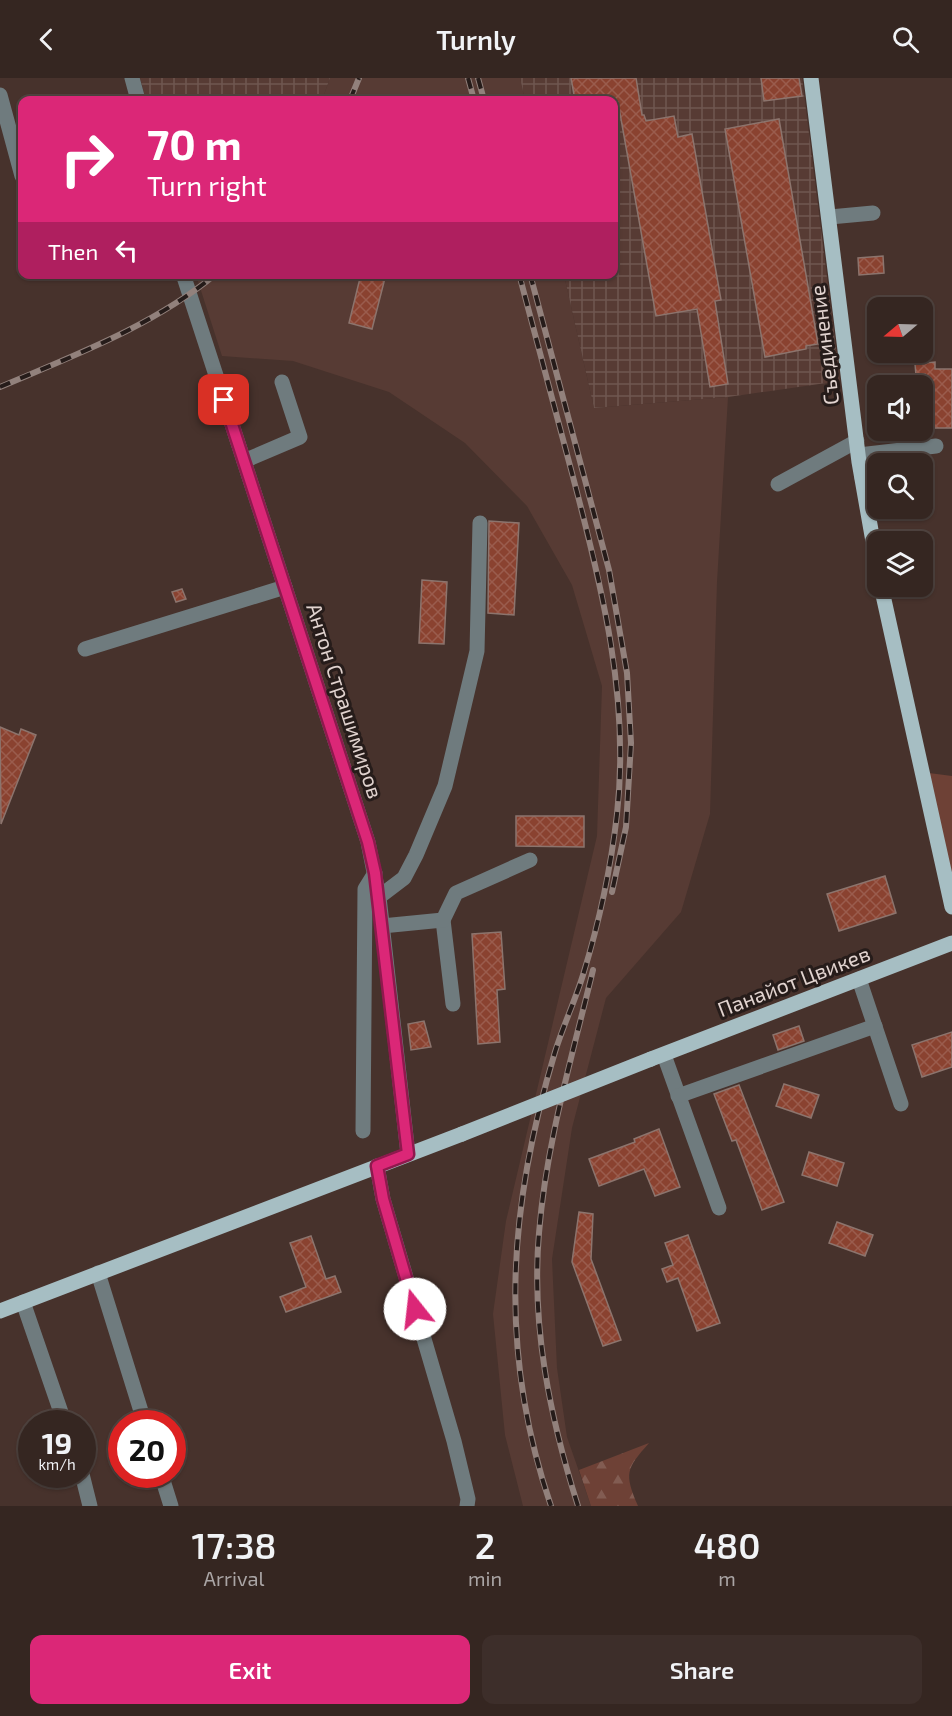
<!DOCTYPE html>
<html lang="en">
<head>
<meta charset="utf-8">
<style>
	body { margin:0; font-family:"Exo 2",sans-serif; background:#3d2e2a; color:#f1f3f6; height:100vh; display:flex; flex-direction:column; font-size:22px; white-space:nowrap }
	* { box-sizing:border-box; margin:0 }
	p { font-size:20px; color:#aaa5a5 }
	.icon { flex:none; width:33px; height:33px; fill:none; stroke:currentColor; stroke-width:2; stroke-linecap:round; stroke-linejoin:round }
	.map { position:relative; height:1428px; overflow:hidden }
	.sheet { display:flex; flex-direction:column; background:#352621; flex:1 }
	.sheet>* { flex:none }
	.guide { position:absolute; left:18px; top:18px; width:600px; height:183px; border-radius:12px; box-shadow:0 2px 4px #0004,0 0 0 2px #4f433f; background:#db2777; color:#fff; overflow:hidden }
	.needle { width:39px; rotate:251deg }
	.buttons { position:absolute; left:867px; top:219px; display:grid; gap:12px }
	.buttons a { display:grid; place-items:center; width:66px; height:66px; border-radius:12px; background:#352621; box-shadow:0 2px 4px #0004,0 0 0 2px #4f433f; font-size:30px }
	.speed { position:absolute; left:18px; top:1332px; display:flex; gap:12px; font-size:30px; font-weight:700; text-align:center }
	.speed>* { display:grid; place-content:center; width:78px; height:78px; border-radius:50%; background:#352621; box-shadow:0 2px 4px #0004,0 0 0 2px #4f433f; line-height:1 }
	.speed small { font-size:15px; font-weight:400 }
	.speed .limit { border:9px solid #d22; background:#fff; color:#111 }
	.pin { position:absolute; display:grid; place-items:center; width:51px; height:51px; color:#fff; margin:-26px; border-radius:12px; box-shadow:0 3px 9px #0006 }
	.me { position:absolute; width:66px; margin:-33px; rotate:344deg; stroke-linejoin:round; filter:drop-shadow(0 0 4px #0008) }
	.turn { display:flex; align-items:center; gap:21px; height:126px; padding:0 30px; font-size:27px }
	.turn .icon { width:78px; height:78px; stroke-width:2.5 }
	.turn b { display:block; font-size:42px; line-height:51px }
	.then { display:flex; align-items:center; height:57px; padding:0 30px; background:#0003; gap:12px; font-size:22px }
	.eta { display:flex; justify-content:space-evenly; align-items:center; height:102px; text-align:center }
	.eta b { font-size:36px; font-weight:600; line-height:42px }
	.action { display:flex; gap:12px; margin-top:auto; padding:12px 30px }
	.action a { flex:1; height:69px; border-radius:12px; background:#db2777; color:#fff; font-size:24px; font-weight:600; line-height:69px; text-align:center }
	.action a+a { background:#3d2e2a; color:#f1f3f6 }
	header { display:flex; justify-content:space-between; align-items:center; height:78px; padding:0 30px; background:#352621; font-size:27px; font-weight:600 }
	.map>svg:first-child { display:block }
</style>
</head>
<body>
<header><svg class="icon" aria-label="back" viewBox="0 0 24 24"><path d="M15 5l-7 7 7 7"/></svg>Turnly<svg class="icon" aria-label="search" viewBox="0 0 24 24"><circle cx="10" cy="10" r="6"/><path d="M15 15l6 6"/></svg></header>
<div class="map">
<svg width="952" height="1428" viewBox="0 0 952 1428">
	<defs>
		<pattern id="industrial-grid" width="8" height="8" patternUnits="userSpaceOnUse" patternTransform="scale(1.5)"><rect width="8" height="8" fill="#573b34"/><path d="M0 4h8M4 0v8" fill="none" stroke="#6f5650"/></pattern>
		<pattern id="forest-firs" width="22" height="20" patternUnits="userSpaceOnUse" patternTransform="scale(1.5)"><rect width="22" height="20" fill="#6e4136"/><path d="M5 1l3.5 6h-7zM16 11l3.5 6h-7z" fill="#825c52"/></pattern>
		<pattern id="building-cross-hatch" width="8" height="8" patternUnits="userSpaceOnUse" patternTransform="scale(1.5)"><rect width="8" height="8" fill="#8a4230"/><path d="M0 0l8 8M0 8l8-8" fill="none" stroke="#9a5c4d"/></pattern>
	</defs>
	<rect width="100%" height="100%" fill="#47322c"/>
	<g fill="#573b34">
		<path d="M330 0H520L525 22H322Z"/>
		<path d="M196 197H564L594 330 728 319 717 504 710 736 681 834 606 920 572 1050 552 1181 557 1290 567 1359 591 1428H523L505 1357 493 1236 506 1143 597 758 602 608 572 507 527 428 465 365 389 314 293 283 222 278Z"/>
	</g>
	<g fill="url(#industrial-grid)">
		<path d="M140 0H330L322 22H146Z"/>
		<path d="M520 0H802L840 303 728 319 594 330 564 197 614 196V22H525Z"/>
	</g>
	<path fill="#6e4136" d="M929 695 952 698V800Z"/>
	<path fill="url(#forest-firs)" d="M649 1365C626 1391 624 1395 638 1428H591L579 1392Z"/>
	<g fill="url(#building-cross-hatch)" stroke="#8c746d" stroke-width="1.5">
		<path d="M571 0H636L642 37H644L646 43 674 38 678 59 692 56 721 222 715 223 728 306 710 309 697 231 656 238 618 24 575 22Z"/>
		<path d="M761 0H799L802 18 764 23Z"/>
		<path d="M779 41 818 266 806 268V271L765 279 725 51Z"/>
		<path d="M883 178 884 195 859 197 858 180Z"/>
		<path d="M361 196H386L372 251 349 245Z"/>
		<path d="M935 284V291H952V350H934V334H927L925 296 916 297 915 286Z"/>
		<path d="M869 352H902L904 362 884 364Z"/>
		<path d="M489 443 519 445 514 537 488 535Z"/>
		<path d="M422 502 447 504 444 566 419 565Z"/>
		<path d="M182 511 186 521 176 524 172 514Z"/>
		<path d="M0 649 19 657 21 651 36 657 1 746Z"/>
		<path d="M516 738H584V769L516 768Z"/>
		<path d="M885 798 896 835 839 853 827 816Z"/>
		<path d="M501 854 505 911 497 912 500 964 478 966 472 856Z"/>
		<path d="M424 943 431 969 411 972 408 946Z"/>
		<path d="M799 948 804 963 778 972 773 957Z"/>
		<path d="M952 954V989L922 999 912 967Z"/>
		<path d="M784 1006 819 1017 811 1040 776 1028Z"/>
		<path d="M739 1007 784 1124 762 1132 736 1062 732 1063 714 1016Z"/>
		<path d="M659 1051 680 1109 655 1118 644 1091 599 1108 589 1081 635 1064 634 1061Z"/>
		<path d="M809 1074 844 1085 837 1108 802 1097Z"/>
		<path d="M579 1134 593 1136 591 1181 621 1262 603 1268 572 1184Z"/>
		<path d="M837 1144 873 1157 865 1178 829 1165Z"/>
		<path d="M688 1157 720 1245 697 1253 678 1200 667 1204 662 1191 673 1187 665 1165Z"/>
		<path d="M311 1158 326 1201 335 1198 341 1214 286 1234 280 1219 306 1209 290 1165Z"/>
	</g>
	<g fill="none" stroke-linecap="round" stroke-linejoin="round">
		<g stroke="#6f7b7e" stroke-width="15">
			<path d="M132 0 138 22"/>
			<path d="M0 17 22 98"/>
			<path d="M830 139 873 135"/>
			<path d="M183 196 368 764 379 819 408 1076"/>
			<path d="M859 377 936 368"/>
			<path d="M244 383 300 359 282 304"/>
			<path d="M922 397H923"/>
			<path d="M862 400 878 399"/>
			<path d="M778 406 857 363"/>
			<path d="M85 571 285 509"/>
			<path d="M379 819 404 800 416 777 445 708 477 573 480 445"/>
			<path d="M443 842 453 926"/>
			<path d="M382 848 443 842 456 815 530 782"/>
			<path d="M859 901 901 1026"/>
			<path d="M664 977 719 1130"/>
			<path d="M678 1018 875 948"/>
			<path d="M363 1053 365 811 375 795"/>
			<path d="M377 1088 383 1121 454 1363 468 1421 467 1428"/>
			<path d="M98 1195 145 1346"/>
			<path d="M23 1224 65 1346"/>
			<path d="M82 1396 90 1428"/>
			<path d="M161 1396 171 1428"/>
		</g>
		<g stroke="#a6bec3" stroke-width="15">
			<path d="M811 0 859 384 878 492"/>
			<path d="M881 508 952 829"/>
			<path d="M651 981 952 865"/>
			<path d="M0 1233 462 1056"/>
		</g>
		<defs>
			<g id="rail">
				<path d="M468 0 474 22"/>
				<path d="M478 0 484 22"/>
				<path d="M350 22 359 0"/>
				<path d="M519 196C537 264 555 331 573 399 602 509 630 621 617 736 611 789 599 845 583 897 575 923 563 948 555 974 508 1130 498 1273 551 1428"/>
				<path d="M530 196 609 492 627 595 631 665 626 749 612 814"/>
				<path d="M0 309C75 277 153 248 216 196"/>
				<path d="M578 1428C550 1340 531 1248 539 1155 546 1066 572 979 593 892"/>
			</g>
		</defs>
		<use href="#rail" stroke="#92817c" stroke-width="6"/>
		<use href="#rail" stroke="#261c1a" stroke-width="4" stroke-dasharray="11" stroke-linecap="butt"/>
		<path stroke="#a6bec3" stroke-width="15" d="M462 1056 651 981"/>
	</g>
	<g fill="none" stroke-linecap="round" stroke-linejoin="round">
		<defs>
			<path id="route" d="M224 322 368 764 375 795 408 1076 377 1088 383 1121 415 1231"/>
		</defs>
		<use href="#route" stroke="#8e194d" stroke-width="15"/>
		<use href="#route" stroke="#db2777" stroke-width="10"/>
	</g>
	<g text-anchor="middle" stroke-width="6" stroke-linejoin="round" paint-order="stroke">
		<g font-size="21" fill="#e1d3cf" stroke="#261c1a">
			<text transform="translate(825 267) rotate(-97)" y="7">Съединение</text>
			<text transform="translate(344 623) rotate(72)" y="7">Антон Страшимиров</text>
			<text transform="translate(794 904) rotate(-21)" y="7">Панайот Цвикев</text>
		</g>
	</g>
</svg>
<div class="buttons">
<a><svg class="needle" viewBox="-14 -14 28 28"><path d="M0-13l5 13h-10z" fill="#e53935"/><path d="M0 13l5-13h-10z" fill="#aaa5a5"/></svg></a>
<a><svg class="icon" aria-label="sound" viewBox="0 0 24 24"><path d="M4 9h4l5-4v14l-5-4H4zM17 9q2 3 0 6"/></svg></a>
<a><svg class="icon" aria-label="search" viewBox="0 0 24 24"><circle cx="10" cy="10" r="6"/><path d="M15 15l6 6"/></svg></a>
<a><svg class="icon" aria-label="layers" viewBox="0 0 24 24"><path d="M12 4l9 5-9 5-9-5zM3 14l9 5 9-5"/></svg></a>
</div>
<div class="speed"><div>19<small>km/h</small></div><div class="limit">20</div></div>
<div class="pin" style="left:224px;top:322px;background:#d93025"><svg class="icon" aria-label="arrive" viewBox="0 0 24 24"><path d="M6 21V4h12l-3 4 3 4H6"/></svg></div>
<svg class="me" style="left:415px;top:1231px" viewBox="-20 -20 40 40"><circle r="19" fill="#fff"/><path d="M0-13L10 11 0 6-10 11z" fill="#db2777"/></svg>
<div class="guide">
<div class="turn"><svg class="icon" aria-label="right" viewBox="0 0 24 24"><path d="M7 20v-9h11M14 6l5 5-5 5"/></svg><div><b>70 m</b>Turn right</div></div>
<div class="then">Then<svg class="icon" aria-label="left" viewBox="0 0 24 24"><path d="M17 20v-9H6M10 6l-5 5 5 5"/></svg></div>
</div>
</div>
<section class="sheet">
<div class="eta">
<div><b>17:38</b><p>Arrival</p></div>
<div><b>2</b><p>min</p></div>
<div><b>480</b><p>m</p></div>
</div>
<div class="action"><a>Exit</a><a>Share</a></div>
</section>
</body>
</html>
